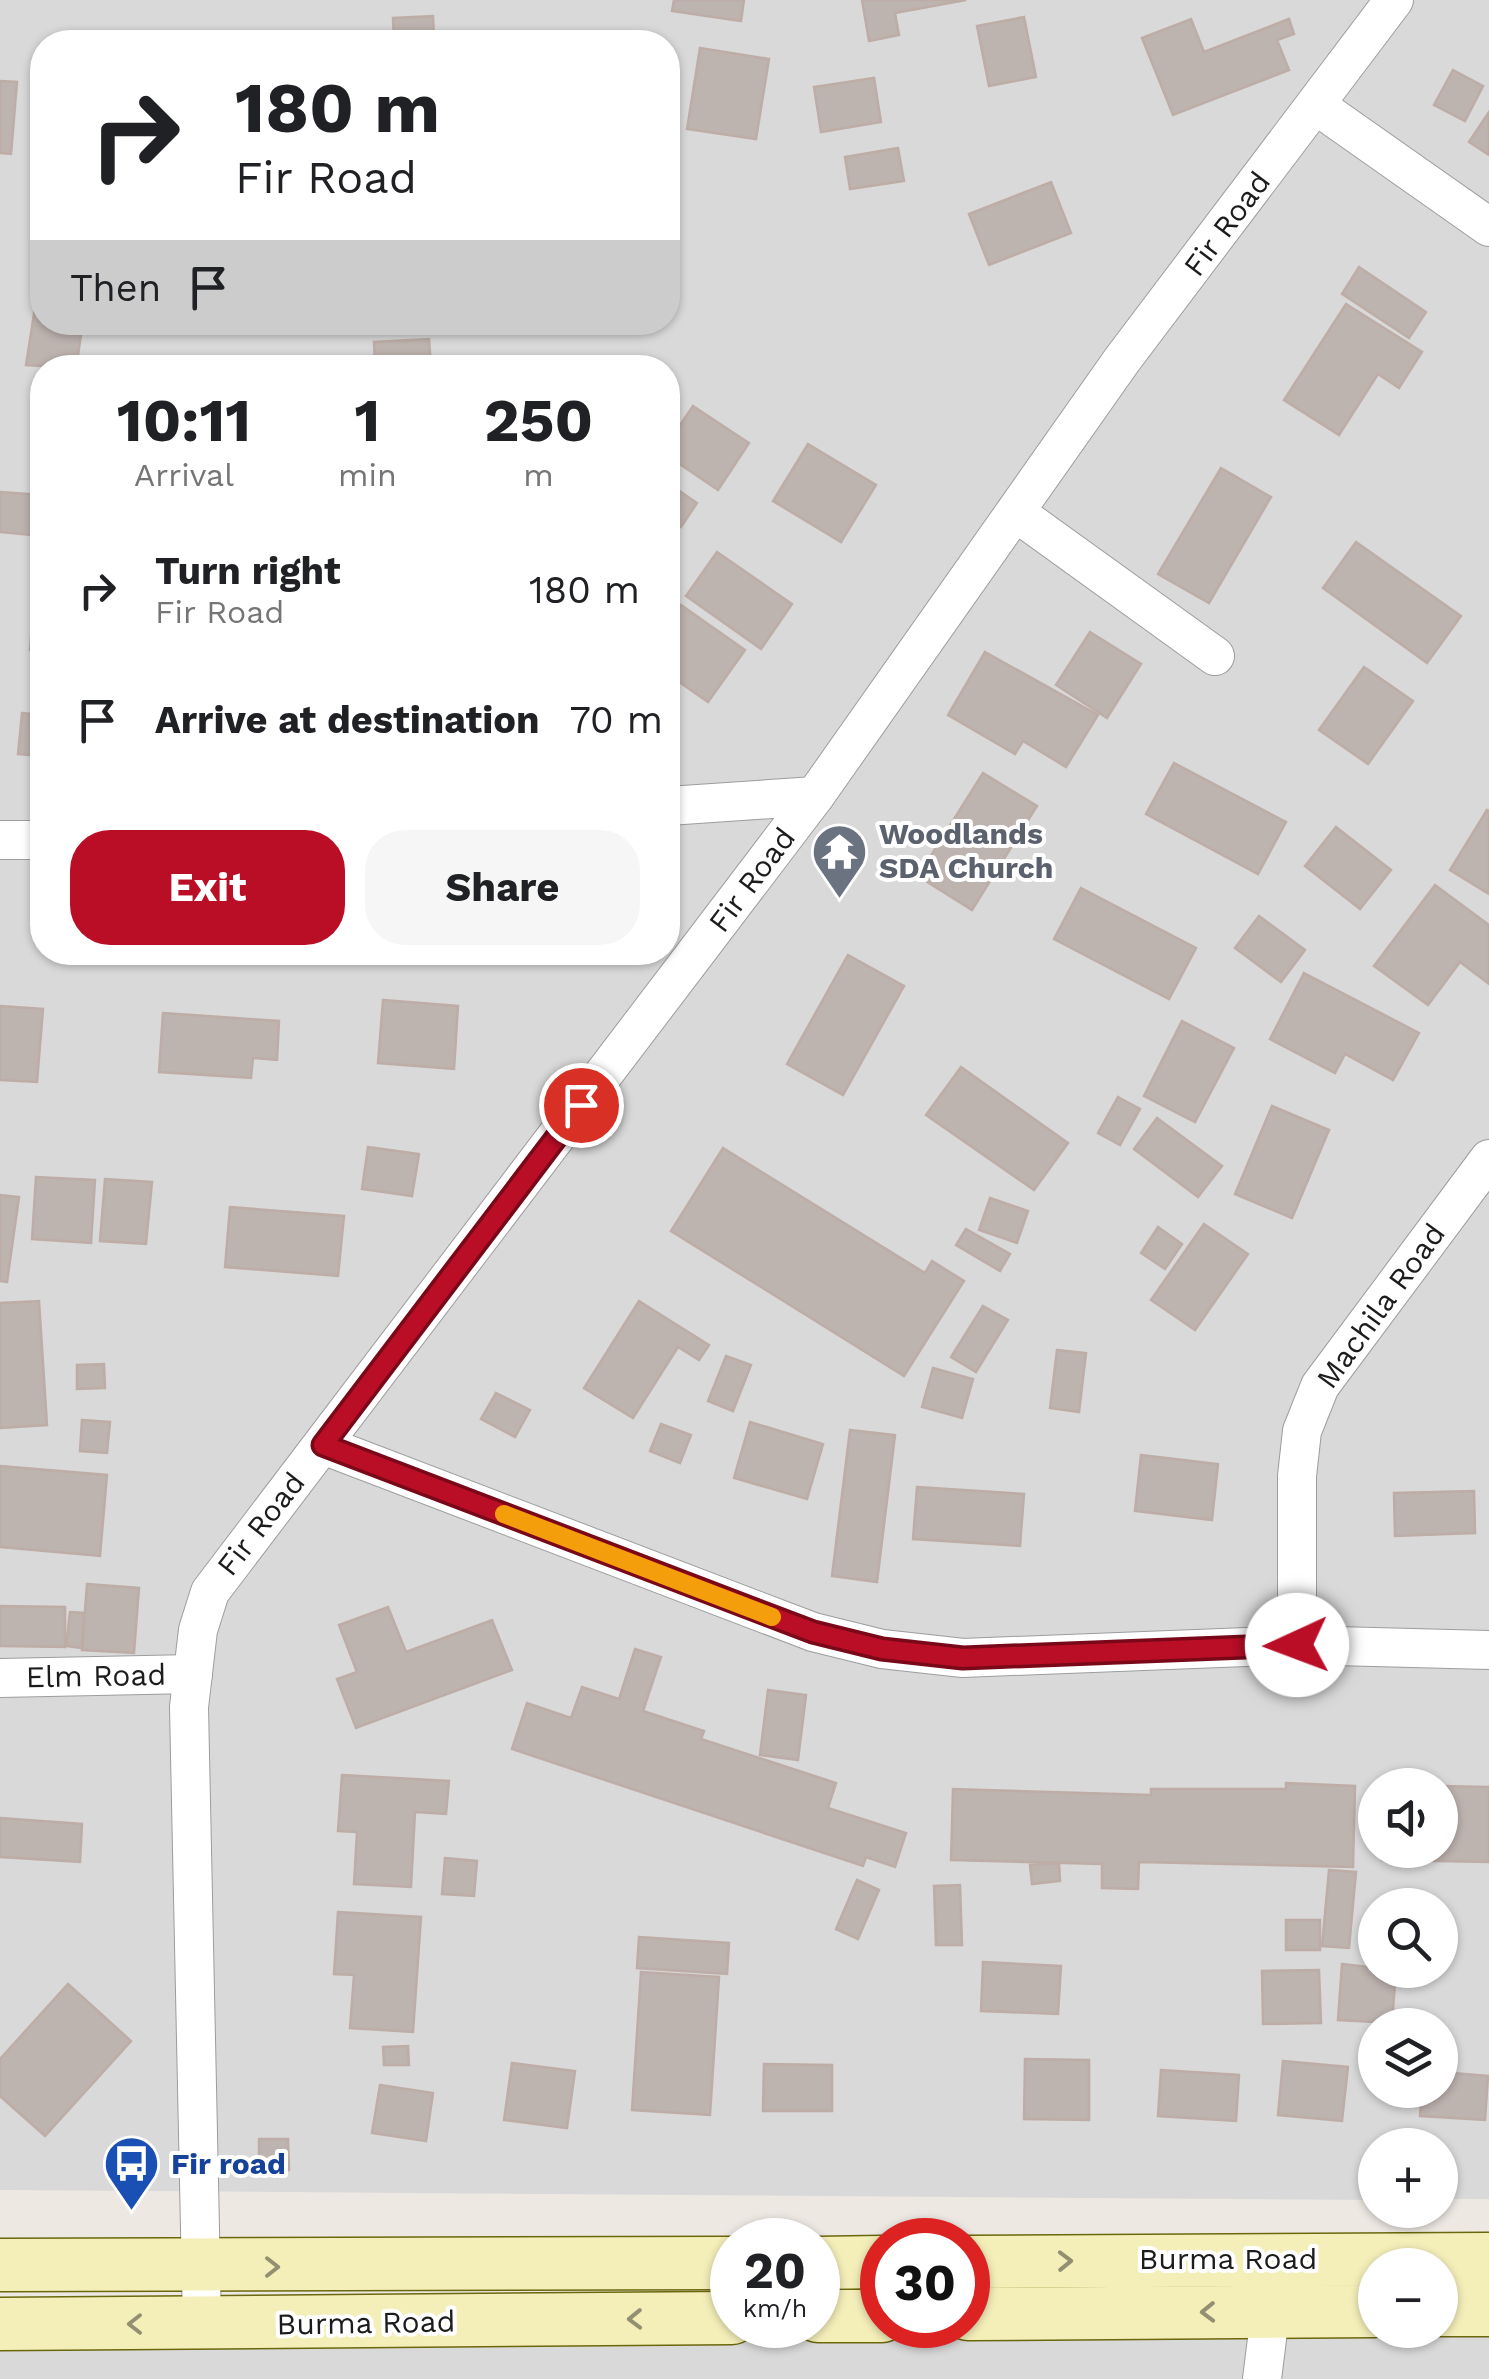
<!DOCTYPE html>
<html lang="en">
<head>
<meta charset="utf-8">
<style>
	body { margin:0; font-family:"Work Sans",sans-serif; background:#f6f6f6; color:#202124; height:100vh; display:flex; flex-direction:column; font-size:38px; white-space:nowrap }
	* { box-sizing:border-box; margin:0 }
	p { font-size:32px; color:#757577 }
	.icon { flex:none; width:55px; height:55px; fill:none; stroke:currentColor; stroke-width:2; stroke-linecap:round; stroke-linejoin:round }
	.map { position:relative; flex:1; overflow:hidden }
	.side { position:absolute; left:30px; top:355px; width:650px; height:610px; display:flex; flex-direction:column; background:#fff; border-radius:40px; box-shadow:0 2px 8px #0004 }
	.side>* { flex:none }
	.top-card { position:absolute; left:30px; top:30px; width:650px; height:305px; border-radius:40px; box-shadow:0 2px 8px #0004; background:#fff; color:#202124; overflow:hidden }
	.controls { position:absolute; left:1358px; top:1768px; display:grid; gap:20px }
	.controls a { display:grid; place-items:center; width:100px; height:100px; border-radius:50%; background:#fff; box-shadow:0 2px 8px #0004; font-size:50px }
	.speed { position:absolute; left:710px; top:2218px; display:flex; gap:20px; font-size:50px; font-weight:700; text-align:center }
	.speed>* { display:grid; place-content:center; width:130px; height:130px; border-radius:50%; background:#fff; box-shadow:0 2px 8px #0004; line-height:1 }
	.speed small { font-size:25px; font-weight:400 }
	.speed .limit { border:15px solid #d22; background:#fff; color:#111 }
	.pin { position:absolute; display:grid; place-items:center; width:85px; height:85px; color:#fff; margin:-42px; border:5px solid #fff; border-radius:50%; box-shadow:0 2px 10px #0007 }
	.me { position:absolute; width:110px; margin:-55px; rotate:268deg; stroke-linejoin:round; filter:drop-shadow(0 0 8px #0008) }
	.turn { display:flex; align-items:center; gap:35px; height:210px; padding:0 40px; font-size:45px }
	.turn .icon { width:130px; height:130px; stroke-width:2.5 }
	.turn b { display:block; font-size:70px; line-height:85px }
	.then { display:flex; align-items:center; height:95px; padding:0 40px; background:#0003; gap:20px; font-size:38px }
	.eta { display:flex; justify-content:space-evenly; align-items:center; height:170px; text-align:center }
	.eta b { font-size:60px; font-weight:700; line-height:70px }
	.cta { display:flex; gap:20px; margin-top:auto; padding:20px 40px }
	.cta a { flex:1; height:115px; border-radius:40px; background:#ba0e26; color:#fff; font-size:40px; font-weight:700; line-height:115px; text-align:center }
	.cta a+a { background:#f6f6f6; color:#202124 }
	ul { padding:0; list-style:none }
	li { display:flex; align-items:center; gap:30px; height:130px; padding:0 40px }
	li div { flex:1 }
	li b { display:block; font-size:38px }
	li em { font-style:normal }
	.map>svg:first-child { display:block }
</style>
</head>
<body>
<div class="map">
<svg width="1489" height="2379" viewBox="0 0 1489 2379">
	<rect width="100%" height="100%" fill="#ede8e2"/>
	<g fill="#dad9d9" fill-rule="evenodd">
		<path d="M0 0H1489V2199H1440V2145H1375V2200L0 2190ZM42 42H668V322H42ZM42 368H668V952H42ZM1375 1785H1440V1850H1375ZM1375 1905H1440V1970H1375ZM1375 2025H1440V2090H1375Z"/>
		<path d="M0 2308 732 2325 1440 2330 1489 2322V2379H0Z"/>
	</g>
	<g fill="#bdb3af" stroke="#bdada6" stroke-width="2.5">
		<path d="M674 0H744L741 21 672 11Z"/>
		<path d="M862 0H966L895 13 899 35 869 41Z"/>
		<path d="M433 16 434 38 486 35V42H394L393 18Z"/>
		<path d="M1024 17 1036 77 989 86 977 26Z"/>
		<path d="M1191 19 1204 52 1289 19 1294 34 1277 40 1289 70 1173 115 1142 38Z"/>
		<path d="M498 36 539 40V42H498Z"/>
		<path d="M700 48 769 59 756 139 687 129Z"/>
		<path d="M1453 70 1483 86 1465 121 1434 105Z"/>
		<path d="M874 78 881 122 821 132 814 87Z"/>
		<path d="M0 81 17 82 11 154 0 153Z"/>
		<path d="M1489 112V155L1469 142Z"/>
		<path d="M898 148 904 181 850 189 845 157Z"/>
		<path d="M1051 182 1071 233 989 265 969 214Z"/>
		<path d="M1359 267 1426 312 1409 338 1342 294Z"/>
		<path d="M39 282 42 283V322H83L76 368 26 365Z"/>
		<path d="M1346 304 1422 352 1399 388 1378 374 1339 435 1284 400Z"/>
		<path d="M429 339 431 368H375L374 342Z"/>
		<path d="M183 359 184 368H114V363Z"/>
		<path d="M693 406 749 443 718 490 668 456V443Z"/>
		<path d="M808 444 876 485 841 542 773 501Z"/>
		<path d="M1221 468 1271 497 1209 603 1158 574Z"/>
		<path d="M668 483 697 503 681 527 668 518Z"/>
		<path d="M0 492 42 495V536L0 532Z"/>
		<path d="M1356 542 1461 616 1427 663 1323 588Z"/>
		<path d="M717 552 792 604 761 649 686 596Z"/>
		<path d="M34 600 42 601V651L30 650Z"/>
		<path d="M681 605 745 650 708 702 668 674V623Z"/>
		<path d="M1090 632 1141 664 1107 718 1056 685Z"/>
		<path d="M985 652 1098 715 1066 767 1023 741 1015 754 948 715Z"/>
		<path d="M1364 667 1413 701 1368 764 1319 730Z"/>
		<path d="M22 713 42 715V756L18 754Z"/>
		<path d="M1174 763 1286 822 1258 874 1146 814Z"/>
		<path d="M983 773 1037 806 972 910 918 876Z"/>
		<path d="M1487 810 1489 811V894L1450 870Z"/>
		<path d="M1336 827 1391 870 1360 909 1305 866Z"/>
		<path d="M1435 885 1489 925V984L1460 962 1428 1005 1374 966Z"/>
		<path d="M1081 888 1196 948 1169 999 1054 939Z"/>
		<path d="M1259 916 1305 950 1281 982 1235 948Z"/>
		<path d="M848 955 904 986 843 1095 787 1064Z"/>
		<path d="M1304 973 1419 1033 1393 1080 1345 1054 1335 1073 1270 1039Z"/>
		<path d="M383 1000 458 1006 454 1069 378 1063Z"/>
		<path d="M0 1006 43 1009 37 1082 0 1080Z"/>
		<path d="M163 1013 279 1021 277 1060 253 1058 251 1078 159 1072Z"/>
		<path d="M1182 1021 1234 1048 1195 1122 1144 1096Z"/>
		<path d="M961 1067 1068 1143 1034 1190 926 1115Z"/>
		<path d="M1118 1097 1140 1109 1120 1145 1098 1133Z"/>
		<path d="M1272 1106 1329 1130 1292 1218 1235 1194Z"/>
		<path d="M1157 1118 1222 1166 1198 1197 1134 1149Z"/>
		<path d="M368 1147 419 1154 412 1196 362 1189Z"/>
		<path d="M723 1148 925 1273 932 1261 964 1281 904 1376 671 1231Z"/>
		<path d="M36 1177 95 1180 91 1243 32 1239Z"/>
		<path d="M105 1179 152 1182 146 1244 100 1241Z"/>
		<path d="M0 1195 19 1197 7 1282 0 1281Z"/>
		<path d="M990 1198 1028 1211 1017 1243 979 1230Z"/>
		<path d="M230 1207 344 1216 338 1276 225 1267Z"/>
		<path d="M1204 1224 1248 1254 1195 1330 1151 1300Z"/>
		<path d="M1158 1227 1182 1244 1165 1269 1141 1253Z"/>
		<path d="M966 1229 1010 1254 1000 1271 956 1245Z"/>
		<path d="M39 1301 47 1425 0 1428V1303Z"/>
		<path d="M639 1301 709 1345 699 1360 678 1347 633 1418 584 1388Z"/>
		<path d="M983 1306 1008 1320 976 1372 951 1357Z"/>
		<path d="M1057 1350 1086 1353 1079 1412 1050 1408Z"/>
		<path d="M726 1356 751 1365 733 1411 708 1401Z"/>
		<path d="M104 1364 105 1388 77 1389V1365Z"/>
		<path d="M933 1368 973 1379 962 1418 922 1407Z"/>
		<path d="M496 1393 530 1410 515 1437 481 1419Z"/>
		<path d="M82 1420 110 1422 107 1453 80 1451Z"/>
		<path d="M750 1422 823 1444 807 1499 734 1478Z"/>
		<path d="M661 1424 691 1435 680 1463 650 1451Z"/>
		<path d="M850 1430 895 1435 877 1582 832 1576Z"/>
		<path d="M1141 1455 1218 1464 1212 1520 1135 1511Z"/>
		<path d="M0 1466 107 1475 100 1556 0 1547Z"/>
		<path d="M917 1487 1024 1494 1020 1546 913 1539Z"/>
		<path d="M1474 1491 1475 1533 1395 1536 1394 1493Z"/>
		<path d="M87 1584 139 1588 134 1653 82 1650Z"/>
		<path d="M0 1606 65 1607V1647L0 1646Z"/>
		<path d="M388 1607 406 1652 492 1620 512 1670 356 1728 337 1679 357 1672 339 1625Z"/>
		<path d="M70 1612 84 1613 82 1648 66 1646Z"/>
		<path d="M635 1649 661 1657 643 1711 704 1731 701 1739 836 1783 828 1808 906 1833 895 1867 866 1857 863 1866 512 1749 527 1703 571 1718 582 1687 619 1699Z"/>
		<path d="M768 1690 806 1695 798 1760 760 1755Z"/>
		<path d="M342 1775 449 1781 446 1814 415 1812 411 1887 354 1884 357 1832 338 1831Z"/>
		<path d="M1286 1783 1355 1786 1353 1867 1139 1862 1138 1889 1102 1888V1864L951 1860 953 1789 1151 1795V1789H1286Z"/>
		<path d="M1440 1786 1489 1787V1862L1382 1860V1850H1440Z"/>
		<path d="M0 1818 82 1824 80 1862 0 1857Z"/>
		<path d="M445 1858 477 1861 474 1896 442 1894Z"/>
		<path d="M1059 1863 1060 1881 1032 1884 1030 1865Z"/>
		<path d="M1329 1870 1356 1872 1349 1948 1322 1946Z"/>
		<path d="M857 1880 879 1890 858 1939 836 1929Z"/>
		<path d="M960 1885 962 1945H936L934 1886Z"/>
		<path d="M338 1912 421 1917 413 2032 350 2028 354 1975 334 1974Z"/>
		<rect x="1286" y="1920" width="34" height="30"/>
		<path d="M639 1937 729 1943 727 1974 637 1968Z"/>
		<path d="M983 1962 1061 1966 1058 2014 981 2011Z"/>
		<path d="M1342 1964 1396 1970 1392 2023 1338 2020Z"/>
		<path d="M1319 1970 1321 2023 1263 2024 1262 1971Z"/>
		<path d="M641 1972 719 1977 710 2115 632 2110Z"/>
		<path d="M68 1984 131 2041 45 2136 0 2096V2059Z"/>
		<path d="M408 2046 409 2065H384L383 2047Z"/>
		<path d="M1025 2059 1089 2060V2120L1024 2119Z"/>
		<path d="M1283 2061 1348 2067 1342 2121 1278 2115Z"/>
		<path d="M512 2063 575 2071 567 2128 504 2120Z"/>
		<path d="M764 2064 832 2065V2111H763Z"/>
		<path d="M1161 2070 1239 2075 1236 2121 1158 2116Z"/>
		<path d="M1440 2072 1488 2076 1485 2120 1420 2116 1422 2090H1440Z"/>
		<path d="M380 2085 433 2093 426 2141 372 2133Z"/>
		<path d="M259 2139H288L289 2170 259 2171Z"/>
	</g>
	<g fill="none" stroke-linecap="round" stroke-linejoin="round">
		<defs>
			<g id="minor">
				<path d="M1317 106 1489 227"/>
				<path d="M1018 514 1215 656"/>
				<path d="M668 806 815 796"/>
				<path d="M0 840H42"/>
				<path d="M323 1445 813 1632 882 1649 963 1658 1297 1645 1489 1650"/>
				<path d="M1297 1645V1476L1302 1431 1320 1386 1489 1159"/>
				<path d="M0 1678 193 1674"/>
				<path d="M202 2324 189 1707 198 1630 210 1592 815 796 1122 360 1394 0"/>
				<path d="M1262 2379 1273 2291"/>
			</g>
			<g id="secondary">
				<path d="M968 2262 1489 2259"/>
				<path d="M818 2263 882 2262"/>
				<path d="M0 2265 732 2263"/>
				<path d="M1440 2310H1489"/>
				<path d="M968 2314 1375 2311"/>
				<path d="M818 2316H882"/>
				<path d="M0 2324 732 2318"/>
			</g>
		</defs>
		<use href="#minor" stroke="#9d9d9d" stroke-width="40"/>
		<use href="#secondary" stroke="#6a670c" stroke-width="55"/>
		<use href="#minor" stroke="#fff" stroke-width="38"/>
		<use href="#secondary" stroke="#f4efb9" stroke-width="52"/>
	</g>
	<defs><path id="oneway-chevron" d="M-2-3.5L2.5 0L-2 3.5" fill="none" stroke-width="1.6" stroke-linecap="round" stroke-linejoin="round" transform="scale(2.5)"/></defs>
	<g stroke="#939072">
		<use href="#oneway-chevron" transform="translate(1065 2261) rotate(-1)"/>
		<use href="#oneway-chevron" transform="translate(272 2267)"/>
		<use href="#oneway-chevron" transform="translate(1208 2312) rotate(179)"/>
		<use href="#oneway-chevron" transform="translate(635 2319) rotate(179)"/>
		<use href="#oneway-chevron" transform="translate(135 2324) rotate(-180)"/>
	</g>
	<g fill="none" stroke-linecap="round" stroke-linejoin="round">
		<defs>
			<path id="route" d="M581 1105 323 1445 813 1632 882 1649 963 1658 1297 1645"/>
		</defs>
		<use href="#route" stroke="#790919" stroke-width="25"/>
		<use href="#route" stroke="#ba0e26" stroke-width="18"/>
		<path stroke="#f59e0b" stroke-width="18" d="M504 1514 772 1617"/>
	</g>
	<defs>
		<symbol id="temple-pin" viewBox="-11 -11 22 30"><path d="M0 17L-7.5 6A9.5 9.5 0 1 1 7.5 6Z" fill="#6b7280" stroke="#fff"/><path d="M0-6L5-2H3V0L6.5 2.5H4V6H1.5V3h-3V6H-4V2.5H-6.5L-3 0V-2H-5Z" fill="#fff"/></symbol>
		<symbol id="bus-pin" viewBox="-11 -11 22 30"><path d="M0 17L-7.5 6A9.5 9.5 0 1 1 7.5 6Z" fill="#1a4fb4" stroke="#fff"/><path d="M-5-6H5V4H4V6H2V4H-2V6H-4V4H-5ZM-3.5-4V0h7V-4ZM-3.5 1.2v1.5H-2V1.2ZM2 1.2v1.5H3.5V1.2Z" fill="#fff"/></symbol>
	</defs>
	<g fill-rule="evenodd">
		<use href="#temple-pin" x="808" y="820" width="63" height="86"/>
		<use href="#bus-pin" x="100" y="2132" width="63" height="86"/>
	</g>
	<g text-anchor="middle" stroke-width="8" stroke-linejoin="round" paint-order="stroke">
		<g font-size="30" fill="#1c1c1c" stroke="#fff">
			<text transform="translate(1227 224) rotate(-53)" y="10">Fir Road</text>
			<text transform="translate(752 880) rotate(-53)" y="10">Fir Road</text>
			<text transform="translate(1381 1306) rotate(-54)" y="10">Machila Road</text>
			<text transform="translate(261 1524) rotate(-52)" y="10">Fir Road</text>
			<text transform="translate(96 1676) rotate(-1)" y="10">Elm Road</text>
			<text x="1228" y="2269">Burma Road</text>
			<text transform="translate(366 2323) rotate(-1)" y="10">Burma Road</text>
		</g>
		<g font-size="30" font-weight="bold" fill="#5b616d" stroke="#fff" text-anchor="start">
			<text x="879" y="844">Woodlands<tspan x="879" dy="34">SDA Church</tspan></text>
		</g>
		<g font-size="30" font-weight="bold" fill="#164399" stroke="#fff" text-anchor="start">
			<text x="171" y="2174">Fir road</text>
		</g>
	</g>
</svg>
<div class="controls">
<a><svg class="icon" aria-label="sound" viewBox="0 0 24 24"><path d="M4 9h4l5-4v14l-5-4H4zM17 9q2 3 0 6"/></svg></a>
<a><svg class="icon" aria-label="search" viewBox="0 0 24 24"><circle cx="10" cy="10" r="6"/><path d="M15 15l6 6"/></svg></a>
<a><svg class="icon" aria-label="layers" viewBox="0 0 24 24"><path d="M12 4l9 5-9 5-9-5zM3 14l9 5 9-5"/></svg></a>
<a>+</a>
<a>−</a>
</div>
<div class="speed"><div>20<small>km/h</small></div><div class="limit">30</div></div>
<div class="pin" style="left:581px;top:1105px;background:#d93025"><svg class="icon" aria-label="arrive" viewBox="0 0 24 24"><path d="M6 21V4h12l-3 4 3 4H6"/></svg></div>
<svg class="me" style="left:1297px;top:1645px" viewBox="-20 -20 40 40"><circle r="19" fill="#fff"/><path d="M0-13L10 11 0 6-10 11z" fill="#ba0e26"/></svg>
<div class="top-card">
<div class="turn"><svg class="icon" aria-label="right" viewBox="0 0 24 24"><path d="M7 20v-9h11M14 6l5 5-5 5"/></svg><div><b>180 m</b>Fir Road</div></div>
<div class="then">Then<svg class="icon" aria-label="arrive" viewBox="0 0 24 24"><path d="M6 21V4h12l-3 4 3 4H6"/></svg></div>
</div>
<section class="side">
<div class="eta">
<div><b>10:11</b><p>Arrival</p></div>
<div><b>1</b><p>min</p></div>
<div><b>250</b><p>m</p></div>
</div>
<ul>
<li><svg class="icon" aria-label="right" viewBox="0 0 24 24"><path d="M7 20v-9h11M14 6l5 5-5 5"/></svg><div><b>Turn right</b><p>Fir Road</p></div><em>180 m</em></li>
<li><svg class="icon" aria-label="arrive" viewBox="0 0 24 24"><path d="M6 21V4h12l-3 4 3 4H6"/></svg><div><b>Arrive at destination</b></div><em>70 m</em></li>
</ul>
<div class="cta"><a>Exit</a><a>Share</a></div>
</section>
</div>
</body>
</html>
